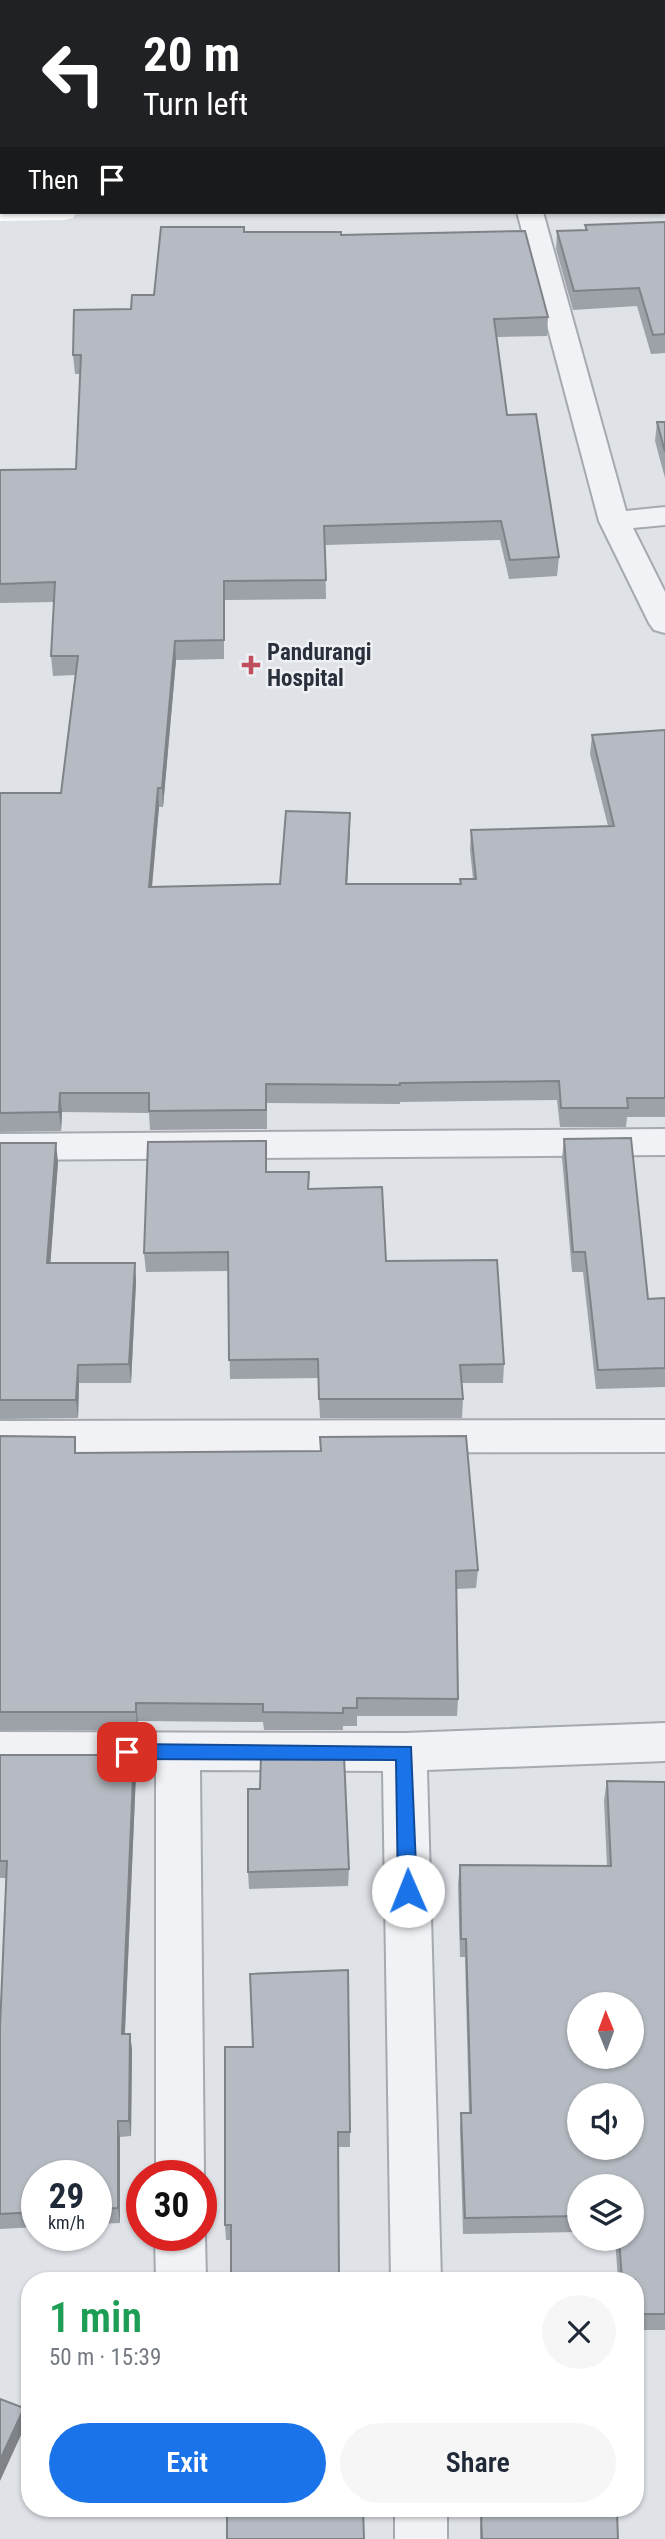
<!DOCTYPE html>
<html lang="en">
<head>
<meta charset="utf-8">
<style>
	body { margin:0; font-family:"Roboto Condensed",sans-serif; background:#f6f6f7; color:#1f2937; height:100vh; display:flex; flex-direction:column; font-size:26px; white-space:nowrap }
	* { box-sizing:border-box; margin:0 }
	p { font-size:23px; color:#747a83 }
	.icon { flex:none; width:38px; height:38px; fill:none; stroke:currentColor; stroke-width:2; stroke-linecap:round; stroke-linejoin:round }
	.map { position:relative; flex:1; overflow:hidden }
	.sheet { position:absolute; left:21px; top:2272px; width:623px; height:245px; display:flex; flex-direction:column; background:#fff; border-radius:28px; box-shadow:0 2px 5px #0004 }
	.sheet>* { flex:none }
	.banner { position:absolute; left:0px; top:0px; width:665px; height:214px; box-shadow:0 2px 5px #0004; background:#202124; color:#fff; overflow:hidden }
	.needle { width:46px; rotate:359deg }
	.fabs { position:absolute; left:567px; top:1992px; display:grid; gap:14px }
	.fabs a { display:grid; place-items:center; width:77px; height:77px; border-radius:50%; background:#fff; box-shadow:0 2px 5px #0004; font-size:35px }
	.speed { position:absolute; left:21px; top:2160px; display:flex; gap:14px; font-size:35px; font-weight:700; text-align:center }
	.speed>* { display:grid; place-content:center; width:91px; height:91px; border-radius:50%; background:#fff; box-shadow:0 2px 5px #0004; line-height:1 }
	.speed small { font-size:18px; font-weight:400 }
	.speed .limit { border:10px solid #d22; background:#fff; color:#111 }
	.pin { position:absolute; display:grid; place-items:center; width:60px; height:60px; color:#fff; margin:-30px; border-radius:14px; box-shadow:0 4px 10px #0006 }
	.me { position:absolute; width:77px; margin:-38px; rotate:359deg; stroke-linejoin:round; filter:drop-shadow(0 0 5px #0008) }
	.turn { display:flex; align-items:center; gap:24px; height:147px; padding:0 28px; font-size:32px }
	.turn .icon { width:91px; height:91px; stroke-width:2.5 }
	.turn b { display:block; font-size:49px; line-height:60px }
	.then { display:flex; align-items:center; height:66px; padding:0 28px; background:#0003; gap:14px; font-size:26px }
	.round { display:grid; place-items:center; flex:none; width:74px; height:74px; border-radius:37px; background:#f6f6f7 }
	.overview { display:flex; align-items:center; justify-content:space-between; height:119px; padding:0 28px }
	h1 { font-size:42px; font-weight:600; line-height:52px; color:#1e9e55 }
	.action { display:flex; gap:14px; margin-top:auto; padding:14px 28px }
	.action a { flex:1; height:80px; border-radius:42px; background:#1a73e8; color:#fff; font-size:28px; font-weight:600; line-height:80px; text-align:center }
	.action a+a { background:#f6f6f7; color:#1f2937 }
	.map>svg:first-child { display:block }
</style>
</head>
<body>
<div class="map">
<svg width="665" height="2539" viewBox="0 0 665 2539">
	<rect width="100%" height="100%" fill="#dfe2e7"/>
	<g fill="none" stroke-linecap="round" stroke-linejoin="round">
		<defs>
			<g id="minor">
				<rect x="571" y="0" width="24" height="2"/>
				<path d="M0 170 2 171V187L0 186Z"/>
				<path d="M517 212H543L626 511 665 507V525L633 528 665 592V633L654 630 649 623 599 521Z"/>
				<path d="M665 1129V1155L0 1160V1134Z"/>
				<path d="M665 1420V1452L0 1453V1421Z"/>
				<path d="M665 1723V1761L427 1770 441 2280H391L383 1771 200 1770 204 2175 201 2182V2175H156V1770H0V1732L405 1733Z"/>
				<path d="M201 2227 205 2235 206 2280H156L155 2235H201Z"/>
				<rect x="395" y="2508" width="52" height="31"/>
			</g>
		</defs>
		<use href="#minor" stroke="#a5a9b0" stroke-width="4"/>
		<use href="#minor" fill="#f1f2f5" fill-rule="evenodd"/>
		<g fill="#fff" fill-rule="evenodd">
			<rect x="663" y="192" width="2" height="16"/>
			<path d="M0 205 2 212H77L73 218 64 220 0 221Z"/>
		</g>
	</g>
	<g fill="#9da1a8">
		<path d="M185 0H251V1L186 2Z"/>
		<path d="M420 0H519V2H421Z"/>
		<path d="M665 222V353L651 354 637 306 573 310 556 249 557 231 585 230V225Z"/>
		<path d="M244 232 341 235 548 317 547 336 497 337 507 415 559 557 557 576 509 579 500 540 325 545 326 599 224 600V659L176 660 163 807H159L152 887 280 884 350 813 347 884H460L473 879 470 850 471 830 608 826 590 754 592 735 665 730V1117H627L626 1127H560L557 1100 400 1102V1104L267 1103V1129L150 1130 149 1113 62 1112 61 1131 0 1132V793H61L75 675 53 676 51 656 54 602 0 603V470L76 469 80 374H75L73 355 131 309 154 295Z"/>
		<path d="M657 422H665V478L655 441Z"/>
		<path d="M564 1139 648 1299 665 1298V1387L596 1389 583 1272H572L562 1158Z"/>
		<path d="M0 1143 58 1162 50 1263H135L136 1282 131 1383H79L78 1418 0 1419Z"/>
		<path d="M267 1172 309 1189 386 1261 504 1364 503 1383H462L463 1399 462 1418H320L318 1378 230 1379 228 1271 146 1272 144 1253Z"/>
		<path d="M0 1436 77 1453 478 1570 476 1588 457 1589 458 1699 457 1716H357V1726H343V1730H264L263 1722 138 1721 137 1730H0Z"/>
		<path d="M0 1755 136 1773 125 2034H130L132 2050 131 2136 120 2137V2223L96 2224V2175H37V2227L0 2229V2027L6 1878H0Z"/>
		<path d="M607 1781 665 1782V2330H635V2280H618L615 2238H632V2186H579V2232L463 2234 460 2130 461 2113H469L465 1957H460L458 1884 460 1865 607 1866 604 1800Z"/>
		<path d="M260 1789 349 1869 348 1886 249 1889 248 1872Z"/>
		<path d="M225 2047 350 2132V2147H338L231 2240H226L225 2225Z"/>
		<path d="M481 2513 618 2539H480V2527Z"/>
	</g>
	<g fill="#7f8388">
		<path d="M175 641 176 660 163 807 162 788Z"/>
		<path d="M158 788 159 807 150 907 149 887Z"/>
		<path d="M350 813V832L346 903V884Z"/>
		<path d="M60 1093 62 1112 61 1131 59 1112Z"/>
		<path d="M56 1143 58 1162 49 1282 47 1263Z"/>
		<path d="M135 1263 136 1282 131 1383 129 1364Z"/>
		<path d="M78 1365 79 1383 78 1418 76 1400Z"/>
		<path d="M136 1703 138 1721 137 1730 136 1712Z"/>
		<path d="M134 1755 136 1773 124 2050 122 2034Z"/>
		<path d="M130 2034 132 2050 131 2136 129 2121Z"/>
		<path d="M118 2121 120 2137V2223L118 2208Z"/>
		<path d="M24 2408 27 2422 0 2481V2460Z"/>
	</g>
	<g fill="#b6bbc3" stroke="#7f8388" stroke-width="2" fill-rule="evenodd">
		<rect x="268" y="0" width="61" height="2"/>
		<path d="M665 222V334L653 335 639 288 574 291 557 231 587 230 585 225Z"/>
		<path d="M161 227H244V232H341V235L525 231 548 317 494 319 507 415 536 414 559 557 510 560 501 521 324 526 326 580 224 581V640L175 641 162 788H158L149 887 280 884 286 811 350 813 346 884H461L460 879H476L471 830 614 826 592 735 665 730V1098H627L628 1108H561L559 1081 400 1083V1085L266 1084V1110L149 1111V1093H60L59 1112 0 1113V793H61L78 656H51L55 582 0 584V470L76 469 81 355H73L74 310 131 309 132 295H154Z"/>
		<path d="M657 422H665V452Z"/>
		<path d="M631 1138 648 1299 665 1298V1368L598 1370 585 1252H573L564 1139Z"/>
		<path d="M266 1141V1172H309L308 1189 382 1187 386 1261 497 1260 504 1364 460 1365 463 1399H319L318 1359 229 1360 228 1252 144 1253 148 1142Z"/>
		<path d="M0 1143H56L47 1263H135L129 1364 78 1365 76 1400H0Z"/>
		<path d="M0 1436 75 1437V1453L321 1451 320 1437 466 1436 478 1570 456 1571 458 1699 357 1698V1708H343V1713L263 1712V1704L136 1703V1712H0Z"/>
		<path d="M0 1755H134L122 2034H130L129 2121H118V2208L96 2209V2175H37V2212L0 2214V2027L7 1861H0Z"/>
		<path d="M261 1755 344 1756 349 1869 248 1872V1789H260Z"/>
		<path d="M607 1781 665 1782V2314H635V2280H622L619 2238H632V2186H579V2216L465 2218 461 2113H471L466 1939H461L460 1865 611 1866ZM579 2004H632V2056H579ZM579 2095H632V2147H579Z"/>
		<path d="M348 1970 350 2132H338L339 2280H231V2225H225V2047H253L250 1974Z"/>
		<path d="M0 2399 24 2408 0 2460Z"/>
		<path d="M227 2508H363L364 2539H227Z"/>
		<path d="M481 2513H617L618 2539H482Z"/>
	</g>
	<path fill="#1a73e8" stroke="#114b97" stroke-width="2" d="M127 1744 411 1747 417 1891 414 1897 408 1899 401 1897 398 1891 396 1760 127 1759 121 1757 118 1752 121 1746Z"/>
	<path fill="#c04f5e" stroke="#eef0f4" stroke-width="2.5" d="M247.5 654.5h7v7h7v7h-7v7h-7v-7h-7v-7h7z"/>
	<g text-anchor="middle" stroke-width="5" stroke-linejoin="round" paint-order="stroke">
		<g font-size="23" font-weight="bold" fill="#29303c" stroke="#eef0f4" text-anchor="start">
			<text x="267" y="660">Pandurangi<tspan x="267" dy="26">Hospital</tspan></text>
		</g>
	</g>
</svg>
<div class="fabs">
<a><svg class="needle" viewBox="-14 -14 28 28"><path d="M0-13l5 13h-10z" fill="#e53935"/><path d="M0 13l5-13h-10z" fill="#747a83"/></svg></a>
<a><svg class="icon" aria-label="sound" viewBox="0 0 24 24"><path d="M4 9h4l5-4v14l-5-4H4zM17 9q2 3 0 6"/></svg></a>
<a><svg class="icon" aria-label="layers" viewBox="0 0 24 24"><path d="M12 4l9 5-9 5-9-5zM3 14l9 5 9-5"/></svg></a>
</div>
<div class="speed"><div>29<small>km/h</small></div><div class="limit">30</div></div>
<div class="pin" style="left:127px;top:1752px;background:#d93025"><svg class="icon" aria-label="arrive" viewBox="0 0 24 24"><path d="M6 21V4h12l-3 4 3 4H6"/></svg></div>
<svg class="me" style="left:408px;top:1891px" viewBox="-20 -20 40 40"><circle r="19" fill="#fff"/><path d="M0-13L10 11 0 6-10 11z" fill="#1a73e8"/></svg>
<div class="banner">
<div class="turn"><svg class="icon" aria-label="left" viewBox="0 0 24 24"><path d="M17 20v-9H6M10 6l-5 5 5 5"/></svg><div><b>20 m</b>Turn left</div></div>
<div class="then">Then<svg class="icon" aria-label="arrive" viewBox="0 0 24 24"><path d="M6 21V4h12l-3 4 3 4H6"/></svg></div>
</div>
<section class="sheet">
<div class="overview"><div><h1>1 min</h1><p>50 m · 15:39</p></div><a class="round"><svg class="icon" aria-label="close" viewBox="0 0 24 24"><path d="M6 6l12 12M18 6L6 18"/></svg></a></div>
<div class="action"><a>Exit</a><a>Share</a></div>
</section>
</div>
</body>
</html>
